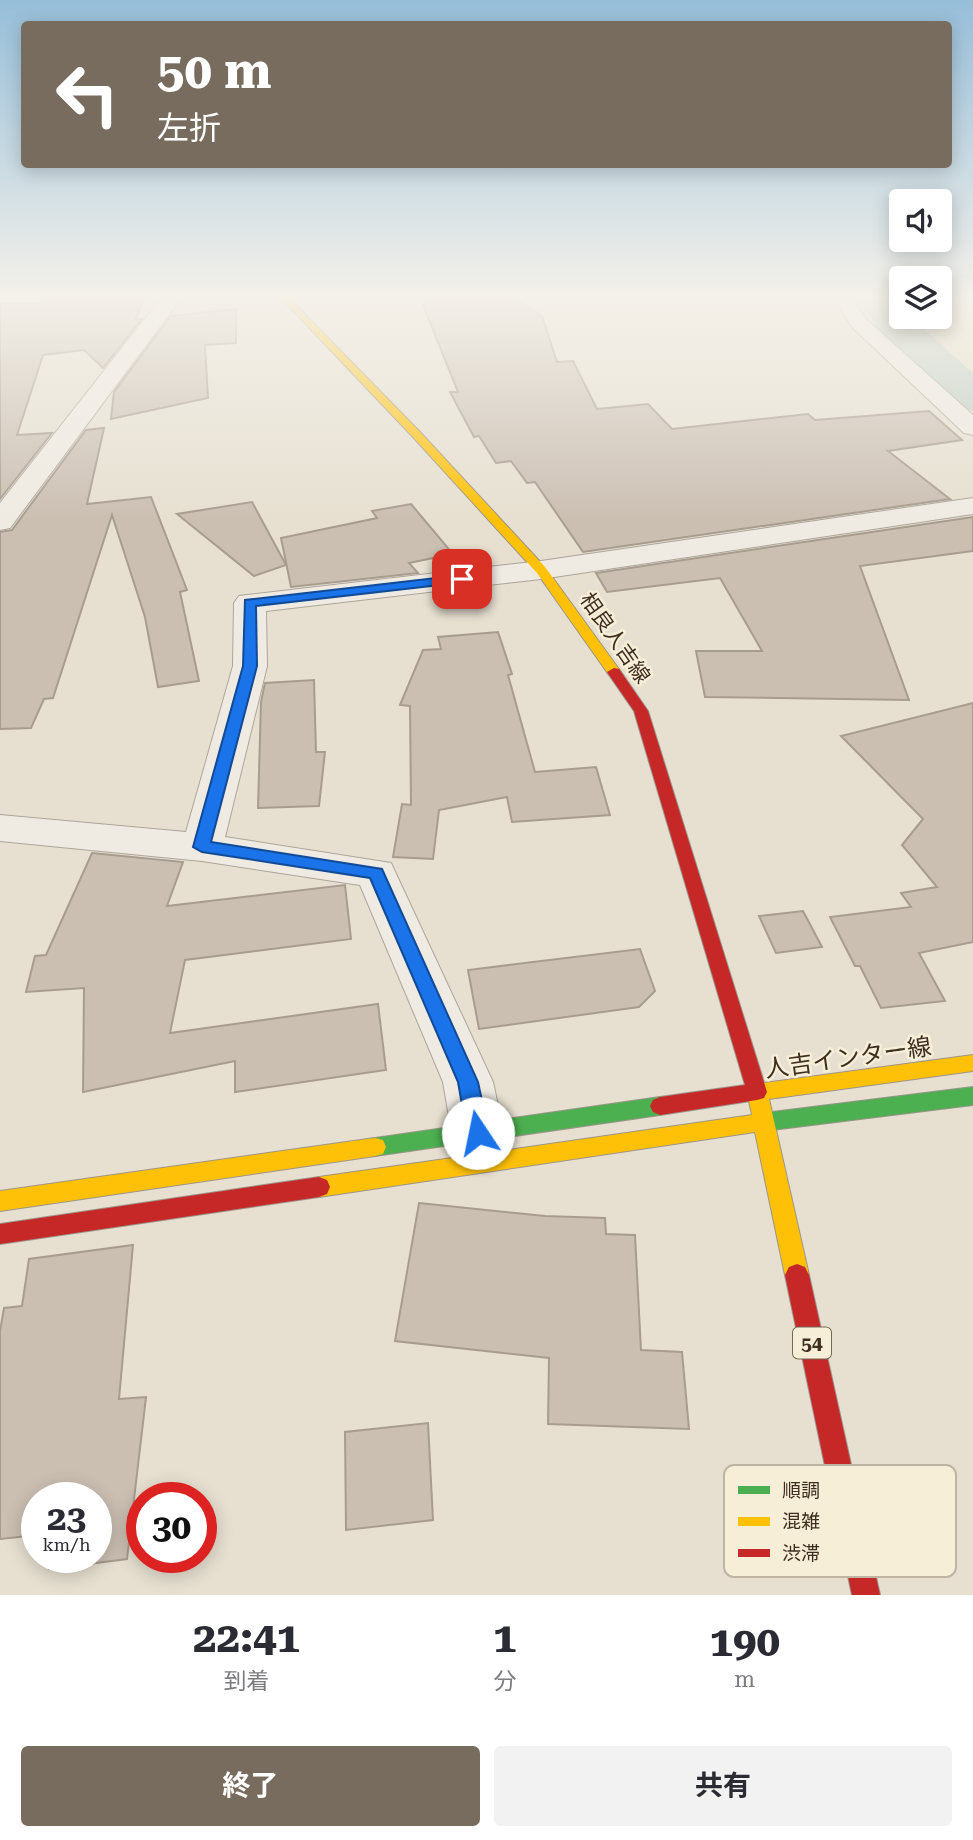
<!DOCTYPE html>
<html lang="ja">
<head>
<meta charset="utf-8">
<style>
	body { margin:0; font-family:"Roboto Serif","Noto Sans JP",serif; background:#f2f2f3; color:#2b2b33; height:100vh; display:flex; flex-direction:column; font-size:26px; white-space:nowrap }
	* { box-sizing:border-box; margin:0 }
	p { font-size:23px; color:#7c7c81 }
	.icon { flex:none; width:38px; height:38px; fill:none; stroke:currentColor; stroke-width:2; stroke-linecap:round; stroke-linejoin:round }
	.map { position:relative; height:1595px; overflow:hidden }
	.side { display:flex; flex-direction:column; background:#fff; flex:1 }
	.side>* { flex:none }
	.top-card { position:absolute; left:21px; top:21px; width:931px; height:147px; border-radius:7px; box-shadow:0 4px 18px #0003; background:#786c5e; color:#fff; overflow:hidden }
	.tools { position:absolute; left:889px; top:189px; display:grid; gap:14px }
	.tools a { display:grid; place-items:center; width:63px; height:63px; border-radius:7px; background:#fff; box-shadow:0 4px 18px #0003; font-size:35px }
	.speed { position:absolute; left:21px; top:1482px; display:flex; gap:14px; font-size:35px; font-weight:700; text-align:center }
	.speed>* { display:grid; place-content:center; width:91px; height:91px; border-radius:50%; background:#fff; box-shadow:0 4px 18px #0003; line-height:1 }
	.speed small { font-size:18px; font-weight:400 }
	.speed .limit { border:10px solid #d22; background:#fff; color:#111 }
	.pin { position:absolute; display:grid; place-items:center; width:60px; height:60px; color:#fff; margin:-30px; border-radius:14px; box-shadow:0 4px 10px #0006 }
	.me { position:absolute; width:77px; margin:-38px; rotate:349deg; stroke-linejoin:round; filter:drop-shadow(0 0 5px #0008) }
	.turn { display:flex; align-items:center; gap:24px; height:147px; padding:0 21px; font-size:32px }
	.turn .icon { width:91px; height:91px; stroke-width:2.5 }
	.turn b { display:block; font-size:49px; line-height:60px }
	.eta { display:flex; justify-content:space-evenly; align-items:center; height:119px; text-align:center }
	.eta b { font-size:42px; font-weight:700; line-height:49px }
	.cta { display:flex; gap:14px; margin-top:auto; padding:14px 21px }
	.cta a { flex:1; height:80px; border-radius:7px; background:#786c5e; color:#fff; font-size:28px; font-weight:700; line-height:80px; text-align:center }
	.cta a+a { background:#f2f2f3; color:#2b2b33 }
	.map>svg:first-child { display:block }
</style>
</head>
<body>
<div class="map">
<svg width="973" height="1595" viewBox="0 0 973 1595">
	<rect width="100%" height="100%" fill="#e7e0d1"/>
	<path fill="#e6dfc2" d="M940 297H973V369L933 337 916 317H940Z"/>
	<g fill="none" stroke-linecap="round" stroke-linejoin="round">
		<path fill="#bcccc2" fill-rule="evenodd" d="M857 297H896L901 304V317H911L973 373V411L957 407 886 341Z"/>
	</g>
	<g fill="#cbbfb2" stroke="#a89c90" stroke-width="2">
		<path d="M47 297H144L136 319H142L103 368 84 350 43 355 17 435 52 433 0 499V303H42Z"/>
		<path d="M421 297H511L542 316 557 362 573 361 597 409 648 404 672 429 808 414 815 420 929 411 962 440 888 451 950 499 583 552 535 482 527 483 511 461 496 463 479 436 474 437 450 392H458L423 305 430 304Z"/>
		<path d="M236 309V343L205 345 208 398 111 419 114 392 171 316Z"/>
		<path d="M104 428 87 504 151 497 187 590 180 592 199 681 158 687 145 617 112 515 53 698 44 699 31 728 0 729V532L12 530 86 430Z"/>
		<path d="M252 502 286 565 254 576 177 514Z"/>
		<path d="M411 504 453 554 409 563 418 573 291 587 281 538 377 518 372 511Z"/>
		<path d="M973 517V551L860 566 909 700 705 697 696 651H762L720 578 607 592 596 573Z"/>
		<path d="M498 632 512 674 508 675 535 772 596 767 610 815 512 822 507 797 439 810 433 859 393 857 402 804 411 805 410 706 400 705 423 650 441 649 438 637Z"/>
		<path d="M314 680 316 752H325L319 806 258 808 261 702 265 683Z"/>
		<path d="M973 703V942L919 953 945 1001 881 1008 860 966H855L830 917 911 907 901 893 937 887 902 845 923 819 841 736Z"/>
		<path d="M92 853 183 862 167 906 345 885 351 939 185 960 170 1033 378 1004 386 1070 235 1092V1061L83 1092 84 988 26 992 35 956 46 955Z"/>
		<path d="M803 911 822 947 776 953 759 916Z"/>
		<path d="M640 949 655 991 639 1007 479 1029 468 970Z"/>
		<path d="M419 1203 545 1216 605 1218 606 1234 635 1235 641 1350 682 1352 689 1429 548 1424 549 1358 395 1341Z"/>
		<path d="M133 1245 119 1399 146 1397 127 1559 49 1569 51 1558H96V1498H37V1535L0 1539V1331L4 1308 22 1306 29 1259Z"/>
		<path d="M428 1423 433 1520 346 1530 345 1432Z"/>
	</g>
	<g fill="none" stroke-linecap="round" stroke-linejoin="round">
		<defs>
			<g id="street">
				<path d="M162 297H182L10 528 0 530V503Z"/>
				<path d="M832 297H851L867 320 973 415V435L964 433 853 328Z"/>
				<path d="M973 498V514L541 579 266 611 267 666 225 837 391 863 493 1082 504 1134 496 1150 478 1156 460 1150 452 1134 443 1082 360 885 202 861 0 841V815L186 832 233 666 234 603 239 596 541 561Z"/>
			</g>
			<g id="fast">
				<path d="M973 1087V1105L764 1131 757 1128 754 1122 757 1116 764 1113Z"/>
				<path d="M660 1097 667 1100 670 1106 667 1112 660 1115 375 1156 367 1154 364 1147 367 1140 375 1138Z"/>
			</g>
			<g id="slow">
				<path d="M280 297H288L420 432 545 567 621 672 619 675H609L537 573 412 436Z"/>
				<path d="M973 1055V1071L769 1099 809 1275 805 1283 797 1286 789 1283 785 1275 755 1132 319 1197 311 1194 308 1187 311 1180 319 1177 752 1115 747 1092 750 1086 757 1084Z"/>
				<path d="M375 1138 383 1140 386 1147 383 1154 375 1156 0 1211V1191Z"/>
			</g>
			<g id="jam">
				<path d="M614 668 619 669 648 711 767 1092 764 1098 757 1100 660 1115 653 1112 650 1106 653 1100 660 1097 745 1085 634 711 607 672Z"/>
				<path d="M319 1177 327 1180 330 1187 327 1194 319 1197 0 1244V1224Z"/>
				<path d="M797 1264 805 1267 809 1275 880 1595H852L785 1275 789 1267Z"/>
			</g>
		</defs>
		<use href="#street" stroke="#ada599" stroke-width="2"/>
		<use href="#fast" stroke="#9c958a" stroke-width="2"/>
		<use href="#slow" stroke="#9c958a" stroke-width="2"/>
		<use href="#jam" stroke="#9c958a" stroke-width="2"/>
		<use href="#street" fill="#efebe3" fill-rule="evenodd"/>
		<use href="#fast" fill="#4caf50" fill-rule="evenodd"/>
		<use href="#slow" fill="#ffc107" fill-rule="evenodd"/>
		<use href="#jam" fill="#c62828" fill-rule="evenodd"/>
	</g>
	<linearGradient id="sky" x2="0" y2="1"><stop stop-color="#96bed9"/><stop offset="0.57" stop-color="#f4f1ea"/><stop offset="1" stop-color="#f4f1ea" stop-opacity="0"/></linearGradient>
	<rect width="973" height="520" fill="url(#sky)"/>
	<path fill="#1a73e8" stroke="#114b97" stroke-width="2" d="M462 575 468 579 466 582 256 606 257 666 211 842 382 869 478 1082 489 1133 485 1140 478 1143 470 1140 467 1133 458 1082 370 878 202 852 193 847 243 666 245 600Z"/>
	<g text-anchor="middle" stroke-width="5" stroke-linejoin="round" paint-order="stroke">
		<rect fill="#f7eed8" stroke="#756857" stroke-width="2" x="793" y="1327.5" width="38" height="31" rx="5"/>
		<g font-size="19" font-weight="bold" fill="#3d2e20">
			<text x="812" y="1350">54</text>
		</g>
		<g font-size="21" fill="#3d2e20" stroke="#f7eed8">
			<text transform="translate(615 638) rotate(55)" y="7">相良人吉線</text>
		</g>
		<g font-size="24" fill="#3d2e20" stroke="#f7eed8">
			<text transform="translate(848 1058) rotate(-8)" y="8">人吉インター線</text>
		</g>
	</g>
	<rect x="724" y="1465" width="232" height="112" rx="10" fill="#f7eed8" stroke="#bfb4a1" stroke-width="2"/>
	<rect x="738" y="1486" width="32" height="8" fill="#4caf50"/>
	<rect x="738" y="1517" width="32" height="9" fill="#ffc107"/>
	<rect x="738" y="1549" width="32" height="8" fill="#c62828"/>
	<g font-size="19" fill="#3d2e20">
		<text x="782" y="1497">順調</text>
		<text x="782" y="1528">混雑</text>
		<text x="782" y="1560">渋滞</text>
	</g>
</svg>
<div class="tools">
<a><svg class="icon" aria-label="sound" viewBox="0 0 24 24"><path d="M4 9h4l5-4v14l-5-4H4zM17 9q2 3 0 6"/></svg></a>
<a><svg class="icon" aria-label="layers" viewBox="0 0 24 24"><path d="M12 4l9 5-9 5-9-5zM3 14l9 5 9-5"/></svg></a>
</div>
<div class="speed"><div>23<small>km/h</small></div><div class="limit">30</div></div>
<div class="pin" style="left:462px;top:579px;background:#d93025"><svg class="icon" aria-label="arrive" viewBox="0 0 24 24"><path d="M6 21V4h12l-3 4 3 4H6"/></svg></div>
<svg class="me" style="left:478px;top:1133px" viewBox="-20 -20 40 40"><circle r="19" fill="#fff"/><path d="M0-13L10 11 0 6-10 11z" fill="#1a73e8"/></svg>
<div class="top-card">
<div class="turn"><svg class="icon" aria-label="left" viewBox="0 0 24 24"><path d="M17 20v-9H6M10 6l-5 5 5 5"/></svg><div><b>50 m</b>左折</div></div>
</div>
</div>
<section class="side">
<div class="eta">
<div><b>22:41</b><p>到着</p></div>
<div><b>1</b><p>分</p></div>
<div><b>190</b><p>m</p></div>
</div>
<div class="cta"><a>終了</a><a>共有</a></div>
</section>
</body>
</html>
